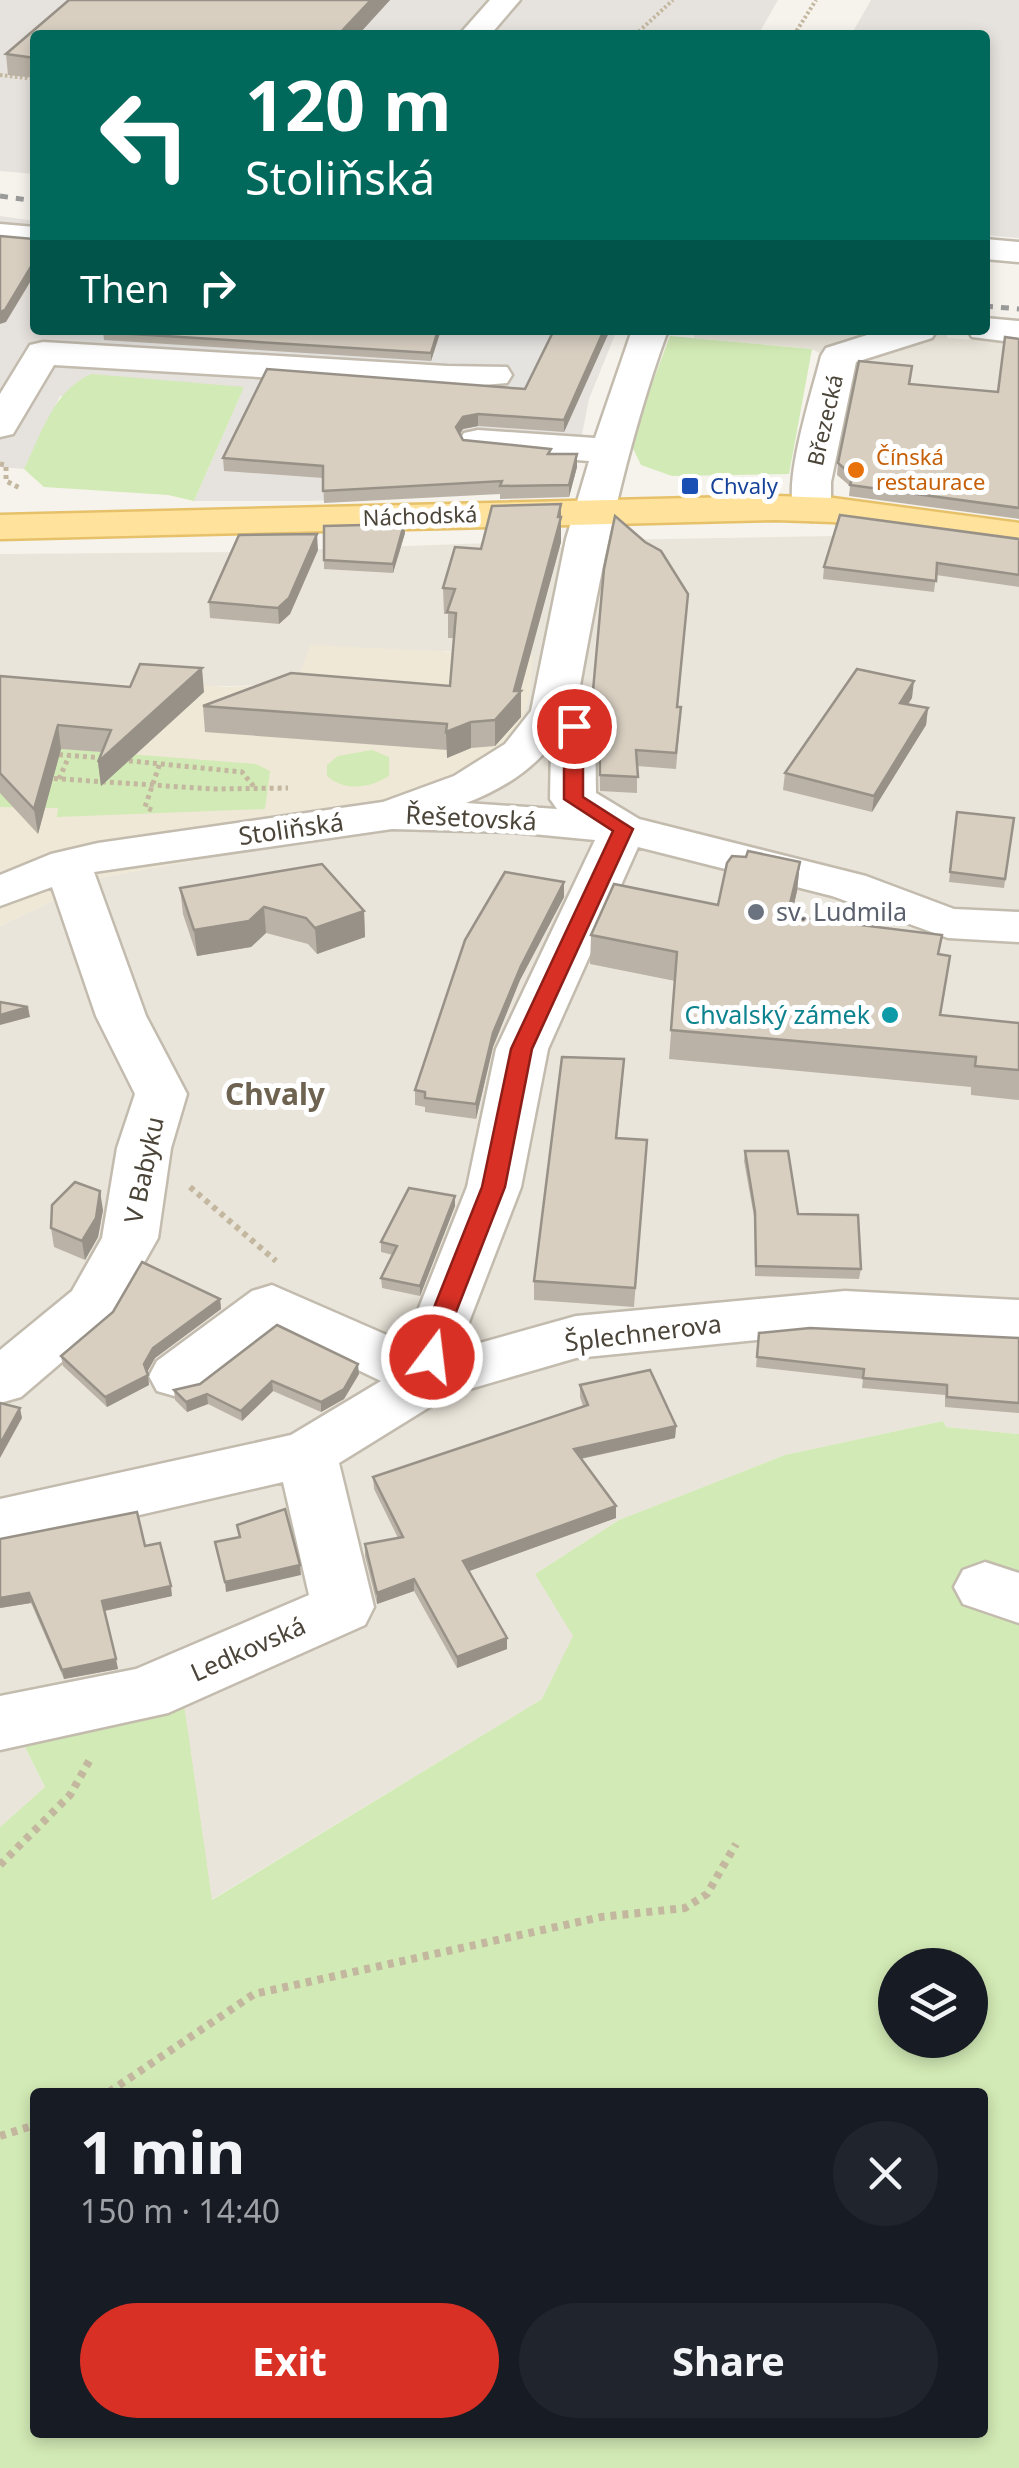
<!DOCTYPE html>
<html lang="en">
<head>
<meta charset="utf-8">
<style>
	body { margin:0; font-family:"Noto Sans",sans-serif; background:#20242c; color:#f1f3f6; height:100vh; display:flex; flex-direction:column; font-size:38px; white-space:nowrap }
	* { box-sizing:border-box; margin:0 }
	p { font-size:32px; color:#9ea1a6 }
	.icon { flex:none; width:55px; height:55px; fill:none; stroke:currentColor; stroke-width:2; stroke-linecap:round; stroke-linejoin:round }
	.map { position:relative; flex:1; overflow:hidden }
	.details { position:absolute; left:30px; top:2088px; width:958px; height:350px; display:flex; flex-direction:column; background:#171b24; border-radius:10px; box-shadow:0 5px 15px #0003 }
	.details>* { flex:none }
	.top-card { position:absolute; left:30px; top:30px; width:960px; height:305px; border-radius:10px; box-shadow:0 5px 15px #0003; background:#00695c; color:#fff; overflow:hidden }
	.buttons { position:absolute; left:878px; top:1948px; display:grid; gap:20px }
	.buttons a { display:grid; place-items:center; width:110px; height:110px; border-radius:50%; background:#171b24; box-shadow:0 5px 15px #0003; font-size:50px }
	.pin { position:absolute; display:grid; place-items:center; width:85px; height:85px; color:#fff; margin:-42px; border:5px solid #fff; border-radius:50%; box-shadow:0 2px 10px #0007 }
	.me { position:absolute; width:110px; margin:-55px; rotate:15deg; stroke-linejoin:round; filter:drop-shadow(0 0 8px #0008) }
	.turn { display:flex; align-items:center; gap:35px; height:210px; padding:0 50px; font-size:45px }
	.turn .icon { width:130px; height:130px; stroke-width:2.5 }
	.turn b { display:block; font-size:70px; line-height:85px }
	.then { display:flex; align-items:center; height:95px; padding:0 50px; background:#0003; gap:20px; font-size:38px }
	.round { display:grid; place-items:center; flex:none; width:105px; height:105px; border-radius:52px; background:#20242c }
	.head { display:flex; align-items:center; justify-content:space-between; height:170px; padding:0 50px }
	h1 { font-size:60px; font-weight:700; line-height:75px }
	.button { display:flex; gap:20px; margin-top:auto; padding:20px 50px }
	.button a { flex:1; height:115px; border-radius:60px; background:#d93025; color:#fff; font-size:40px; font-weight:700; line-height:115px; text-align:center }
	.button a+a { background:#20242c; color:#f1f3f6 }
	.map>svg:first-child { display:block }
</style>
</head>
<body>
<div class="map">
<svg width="1019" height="2468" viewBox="0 0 1019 2468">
	<rect width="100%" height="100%" fill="#f6f3ec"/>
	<g fill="#eae5da">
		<path d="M696 330H944L948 338 1019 343V508L842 479 837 475 852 372 812 349 694 338Z"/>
		<path d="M833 536 1019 559V1434L946 1427 943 1421 785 1455 619 1520 535 1574 574 1636 542 1699 211 1900 21 1739 45 1787 0 1827V926L103 877 341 834 532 656 444 651 298 684 0 693V554L240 552 489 543 557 548 608 540Z"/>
	</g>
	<g fill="#e6e2dd">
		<path d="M0 0H778L758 35H35V174L0 171Z"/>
		<path d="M871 0H1019V238L985 235V35H851Z"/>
		<path d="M0 216 35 221V330H617L589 399 571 490 312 501H194L244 387 60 396 24 469 0 467Z"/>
	</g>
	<path fill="#efe8d6" d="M310 645 533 656 530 693 520 730 503 752 341 834 103 877 0 926V693L41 694 143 681 225 687 297 684Z"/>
	<g fill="#d2eab5" fill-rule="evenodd">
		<path d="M670 336 812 349 789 474 672 476 641 465 630 442Z"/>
		<path d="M91 374 244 387 194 501 168 495 44 487 24 469C42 433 53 391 91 374Z"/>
		<path d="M0 744 256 764 270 771 265 809 57 817 58 808 0 807Z"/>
		<path d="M372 750 389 757V776C370 788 345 792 327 776V765L338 756Z"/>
		<path d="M943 1421 946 1427 1019 1434V2468H0V1827L45 1787 21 1739 183 1697 212 1900 542 1699 573 1636 535 1574 619 1520 785 1455ZM895 1965H970V2040H895ZM35 2092H982V2432H35Z"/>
	</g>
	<path fill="#e5e3e0" d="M72 330H109L431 361 442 330H610L598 356 531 390 448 373 99 351 70 334Z"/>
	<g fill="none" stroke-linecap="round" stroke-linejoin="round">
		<defs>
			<g id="minor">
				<path d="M490 0H520L490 35H459Z"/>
				<path d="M0 224 35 227V247L0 244Z"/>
				<path d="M985 239 1019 242V262L985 259Z"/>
				<path d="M985 318 1019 321V343L972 337 968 330H985Z"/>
				<path d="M632 330H668C623 453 599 579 576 708L595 726 596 793 639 819 866 876 954 909 1019 912V942L948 938 832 896 638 847 548 1049 521 1187 464 1335 462 1348 576 1316 845 1291 1019 1300V1340L845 1331 576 1358 449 1395 339 1463 374 1607 365 1625 168 1713 0 1750V1696L136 1669 309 1595 283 1482 0 1547V1499L291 1435 381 1381 277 1331 199 1391 178 1397 157 1391 149 1376 157 1361 252 1291 272 1285 405 1343 467 1187 496 1049 595 840 512 832 392 829 94 872 146 1016 187 1094 171 1148 158 1238 112 1319 21 1397 0 1403V1350L72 1291 102 1238 117 1148 135 1094 96 1016 52 887 0 906V875L51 854 98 843 383 802 454 776 505 744 531 711 566 539 589 461 478 452 464 449 459 441 464 433 478 430 595 438ZM551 745 550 799 557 809 466 803C498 791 530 772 551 745Z"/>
				<path d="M883 330H937L932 338 856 362 831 482V509L825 517 811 521 797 517C779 491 813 390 821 356L826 348Z"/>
				<path d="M43 342 447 366 507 367 512 375 507 383 447 388 54 365 13 434 0 437V394L30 345Z"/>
				<path d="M985 1562 1019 1573V1623L963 1604 954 1587 963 1570Z"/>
			</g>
			<path id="major" d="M776 496 833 498 1019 523V547L833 522 776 520 0 539V515Z"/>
		</defs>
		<use href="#minor" stroke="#c2bbae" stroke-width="5"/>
		<use href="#major" stroke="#e6c16a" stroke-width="5"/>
		<g stroke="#c4b79f" stroke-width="4" stroke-dasharray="2.5 2.5" stroke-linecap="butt">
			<path d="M635 35 673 0"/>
			<path d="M794 35 816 0"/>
			<path d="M0 75 35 79"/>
		</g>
		<g stroke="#c4b79f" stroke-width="5" stroke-dasharray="4 4" stroke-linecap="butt">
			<path d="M0 464 6 465V481L20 488"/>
			<path d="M51 754 103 758"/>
			<path d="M121 760 242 772 255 788"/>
			<path d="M46 778 213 789 288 788"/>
			<path d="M59 779 69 756"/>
			<path d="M152 810 145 807 160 763"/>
		</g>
		<path stroke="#c4b79f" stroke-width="6" stroke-dasharray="5 5" stroke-linecap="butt" d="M190 1187 276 1261"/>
		<g stroke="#c4b79f" stroke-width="8" stroke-dasharray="6 6" stroke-linecap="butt">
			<path d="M0 1865 70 1795 92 1756"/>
			<path d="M109 2092 254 1994 601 1917 685 1908 707 1894 736 1844"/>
			<path d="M0 2136 35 2125"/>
		</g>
		<use href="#minor" fill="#fff" fill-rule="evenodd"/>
		<use href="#major" fill="#ffe39c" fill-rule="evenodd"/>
		<g stroke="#9a9a9a" stroke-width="5" stroke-dasharray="8 8" stroke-linecap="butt">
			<path d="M0 196 35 201"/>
			<path d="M985 306 1019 309"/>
		</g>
	</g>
	<g fill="#bab2a6">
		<path d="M69 0H390L358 35H35V78L8 75 6 54Z"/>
		<path d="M441 330 431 361 104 340 103 332Z"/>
		<path d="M610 330 564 432 478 426 463 429 460 434 463 440 551 454 577 467 569 497 500 499V494L324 503 323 478 224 471 223 458 525 389Z"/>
		<path d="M1019 339V519L849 496 850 486 837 475 838 463 910 384 998 392Z"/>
		<path d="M561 504V542L520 691 521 717 495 746 471 748 447 758V750L205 732 203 706 450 686 454 638H448V614H444L443 588 481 549Z"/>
		<path d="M404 524 405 533 393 573 324 569V526Z"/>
		<path d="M1019 539V587L936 575 934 592 823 579 824 567Z"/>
		<path d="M318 550 290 614 279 624 210 618 209 602Z"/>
		<path d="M0 676 204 692 101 786 98 762 102 752 61 749 38 834 0 793Z"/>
		<path d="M912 698 907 705 928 708 926 725 872 812 783 790 785 773Z"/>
		<path d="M592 702 678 707 680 722 676 769 637 766V793L600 791 599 726 592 718Z"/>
		<path d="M957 812 1014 818 1004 888 949 882Z"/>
		<path d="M800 862 797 891 791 916 939 955 941 1015 1019 1023V1100L971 1095V1087L669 1059 675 981 590 964 591 935 718 905Z"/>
		<path d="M564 882V897L520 980 493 1047 476 1119 425 1112V1107L415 1105V1090Z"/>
		<path d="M180 888 364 911 365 937 317 954 308 944 266 933 251 947 197 956 183 914Z"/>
		<path d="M623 1078 617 1138 647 1140 634 1307 534 1300V1281Z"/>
		<path d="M745 1151 798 1214 861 1269 859 1279 755 1276V1222L744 1161Z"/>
		<path d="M455 1196V1206L420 1296 382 1288 381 1278 393 1255 381 1252V1242Z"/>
		<path d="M103 1210 98 1237 85 1260 54 1247 51 1228Z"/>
		<path d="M220 1299 221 1309 155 1358 147 1372 149 1385 107 1407 63 1366 61 1356Z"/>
		<path d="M759 1333 1019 1338V1413L945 1407V1395L862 1388 863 1379 756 1367Z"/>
		<path d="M359 1374 344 1399 321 1412 273 1391 242 1421 208 1404 187 1412 175 1400 174 1390 200 1384Z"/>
		<path d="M580 1385 676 1426 675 1438 581 1459 616 1518 469 1571 507 1638V1649L457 1668 414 1591 377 1604 365 1556V1544L398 1538 374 1489 373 1477 583 1406 580 1397Z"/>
		<path d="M145 1546 172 1596 104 1611 118 1669 64 1679 31 1603 0 1608Z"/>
	</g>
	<g fill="#979187">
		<path d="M371 0H390L358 35H338Z"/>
		<path d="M35 260V274L6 322 0 324V312Z"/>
		<path d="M438 330H441L431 361V353Z"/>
		<path d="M604 330H610L564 432V420Z"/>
		<path d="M478 414V426L463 429 456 439V427L463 417Z"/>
		<path d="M577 454V467L569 497V485Z"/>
		<path d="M561 504V542L520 693 521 691V717L495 746V720L514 691Z"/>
		<path d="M404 524 405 533 393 573V564Z"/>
		<path d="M317 534 318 550 290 614 279 624 278 608Z"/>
		<path d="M202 668 204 692 101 786 98 762Z"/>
		<path d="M914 681 912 698 898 720 900 703Z"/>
		<path d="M928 708 926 725 872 812 874 796Z"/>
		<path d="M471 722V748L447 758 446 732Z"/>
		<path d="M58 725 61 749 38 834 34 809Z"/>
		<path d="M800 862 797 891 785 945 787 916Z"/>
		<path d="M564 882V897L520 980 493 1047 476 1119V1104L493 1033 521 966Z"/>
		<path d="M264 907 266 933 251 947 197 956 194 930Z"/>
		<path d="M364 911 365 937 317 954 315 928Z"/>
		<path d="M28 1007 30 1017 0 1025V1015Z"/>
		<path d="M100 1191 103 1210 98 1237 85 1260 82 1241Z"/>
		<path d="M455 1196V1206L420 1296V1286Z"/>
		<path d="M220 1299 221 1309 155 1358 146 1374 144 1364 153 1348Z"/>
		<path d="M358 1364 359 1374 344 1399 321 1412V1402Z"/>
		<path d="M148 1375 149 1385 107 1407 105 1397Z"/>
		<path d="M272 1381 273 1391 242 1421 241 1411Z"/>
		<path d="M207 1394 208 1404 187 1412 186 1402Z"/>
		<path d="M20 1408 22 1418 0 1458V1444Z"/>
		<path d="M676 1426 675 1438 574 1460V1449Z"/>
		<path d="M616 1506V1518L464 1573 463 1561Z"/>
		<path d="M300 1565 301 1575 226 1592 225 1582Z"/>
		<path d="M414 1579V1591L377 1604V1593Z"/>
		<path d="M171 1586 172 1596 104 1611 102 1601Z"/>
		<path d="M29 1593 31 1603 0 1608V1598Z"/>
		<path d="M507 1638V1649L457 1668V1657Z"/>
		<path d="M116 1659 118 1669 64 1679 62 1670Z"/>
	</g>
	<g fill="#d8cfc1" stroke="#979187" stroke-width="2.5">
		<path d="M69 0H371L338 35H35V58L6 54Z"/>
		<path d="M0 236 33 239 35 236V260L5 310 0 312Z"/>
		<path d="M104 330H438L431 353 103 332Z"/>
		<path d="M554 330H604L564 420 478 414 463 417 456 427 463 440 551 449 548 454H577L569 485 500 486 502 481 323 491V466L223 458 267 369 525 389Z"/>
		<path d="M1005 337 1019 339V508L850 485 853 476 838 463 859 361 912 366 909 384 998 392Z"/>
		<path d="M561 504 558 517H561L514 691H521L495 720 471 722 446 732 447 724 203 706 291 673 450 686 456 613 447 612 455 589 443 588 455 547 481 549 492 506Z"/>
		<path d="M840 515 1019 539V575L937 563 936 581 824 567Z"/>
		<path d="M615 516 645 542 661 551 688 594 677 707H681L676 753 636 750 638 777 600 775 599 710 592 702 604 569Z"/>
		<path d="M404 524 393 564 324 560V526Z"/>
		<path d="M317 534 289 598 278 608 209 602 239 535Z"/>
		<path d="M140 664 202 668 98 762 111 730 58 725 34 809 0 773V676L130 687Z"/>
		<path d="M857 669 914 681 900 703 928 708 874 796 785 773Z"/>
		<path d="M957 812 1014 818 1005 879 950 872Z"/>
		<path d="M748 851 800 862 787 916 942 935 938 954 950 956 940 1015 1019 1023V1070L975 1066 976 1057 671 1030 677 952 591 935 614 884 718 905 727 863 732 856 746 857Z"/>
		<path d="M322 864 364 911 315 928 306 918 264 907 249 921 194 930 180 888Z"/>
		<path d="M505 872 564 882 521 966 493 1033 476 1104 425 1098V1092L415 1090 465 940Z"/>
		<path d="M0 1002 28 1007 0 1015Z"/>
		<path d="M562 1057 624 1059 616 1138 647 1140 635 1288 534 1281Z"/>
		<path d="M745 1151H788L798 1214 858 1215 861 1269 756 1266 755 1212Z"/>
		<path d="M75 1182 100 1191 96 1218 82 1241 51 1228 52 1205Z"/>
		<path d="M409 1188 455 1196 420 1286 381 1278 397 1246 381 1242Z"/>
		<path d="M142 1262 220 1299 153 1348 144 1364 148 1375 105 1397 61 1356 113 1312Z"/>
		<path d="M277 1325 358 1364 344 1389 321 1402 272 1381 241 1411 207 1394 186 1402 174 1390 200 1384Z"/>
		<path d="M810 1328 1019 1338V1403L947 1397V1385L863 1378 864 1369 757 1357 759 1333Z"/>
		<path d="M650 1370 676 1426 574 1449 616 1506 463 1561 507 1638 457 1657 414 1579 377 1593 365 1544 403 1537 373 1477 588 1405 580 1385Z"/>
		<path d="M0 1403 20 1408 0 1444Z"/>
		<path d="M285 1509 300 1565 225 1582 215 1542 240 1537 237 1525Z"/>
		<path d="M137 1512 145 1546 160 1543 171 1586 102 1601 116 1659 62 1670 29 1593 0 1598V1539Z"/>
	</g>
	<path fill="#d93025" stroke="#8d1f18" stroke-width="2.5" d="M574 721 583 726V797L633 829 532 1049 505 1187 447 1335 444 1357 432 1365 420 1357 423 1335 482 1187 511 1049 613 831 564 799V726Z"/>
	<circle fill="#e8710a" stroke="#fff" stroke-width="4" cx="856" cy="470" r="10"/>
	<rect fill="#1a4fb4" stroke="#fff" stroke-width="4" x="680" y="476" width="20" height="20" rx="5"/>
	<circle fill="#6b7280" stroke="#fff" stroke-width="4" cx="756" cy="912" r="10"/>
	<circle fill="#0f9aa8" stroke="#fff" stroke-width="4" cx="890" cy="1015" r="10"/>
	<g text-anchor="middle" stroke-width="10" stroke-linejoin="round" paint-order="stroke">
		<g font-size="22" fill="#4b4439" stroke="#fff">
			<text transform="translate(825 420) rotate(-77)" y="8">Březecká</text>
			<text transform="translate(420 516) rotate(-2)" y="8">Náchodská</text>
		</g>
		<g font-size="22" fill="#c56008" stroke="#fff" text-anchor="start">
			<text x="876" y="465">Čínská<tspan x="876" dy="25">restaurace</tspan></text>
		</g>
		<g font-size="22" fill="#164399" stroke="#fff" text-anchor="start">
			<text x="710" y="494">Chvaly</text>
		</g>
		<g font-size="25" fill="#4b4439" stroke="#fff">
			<text transform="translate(471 818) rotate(3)" y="9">Řešetovská</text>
			<text transform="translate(291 829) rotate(-8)" y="9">Stoliňská</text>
			<text transform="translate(144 1170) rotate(-78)" y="9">V Babyku</text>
			<text transform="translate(643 1333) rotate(-7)" y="9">Šplechnerova</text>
			<text transform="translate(248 1649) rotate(-24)" y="9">Ledkovská</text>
		</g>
		<g font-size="25" fill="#5b616d" stroke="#fff" text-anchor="start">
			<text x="776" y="921">sv. Ludmila</text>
		</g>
		<g font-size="25" fill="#0d838f" stroke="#fff" text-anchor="end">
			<text x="870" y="1024">Chvalský zámek</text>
		</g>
		<g font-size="30" font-weight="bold" fill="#6e6250" stroke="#fff">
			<text x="275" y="1105">Chvaly</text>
		</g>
	</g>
</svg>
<div class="buttons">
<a><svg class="icon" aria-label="layers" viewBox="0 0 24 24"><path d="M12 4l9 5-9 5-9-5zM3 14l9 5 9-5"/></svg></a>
</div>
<div class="pin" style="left:574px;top:726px;background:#d93025"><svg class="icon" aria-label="arrive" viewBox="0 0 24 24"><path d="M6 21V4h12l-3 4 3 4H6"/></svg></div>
<svg class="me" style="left:432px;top:1357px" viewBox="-20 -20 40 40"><circle r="17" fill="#d93025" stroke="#fff" stroke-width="3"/><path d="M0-11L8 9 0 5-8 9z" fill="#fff"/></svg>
<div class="top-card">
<div class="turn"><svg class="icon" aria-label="left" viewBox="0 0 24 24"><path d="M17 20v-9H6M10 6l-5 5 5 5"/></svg><div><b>120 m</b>Stoliňská</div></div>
<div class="then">Then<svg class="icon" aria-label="right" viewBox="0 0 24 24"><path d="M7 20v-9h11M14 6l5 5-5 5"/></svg></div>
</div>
<section class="details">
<div class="head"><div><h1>1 min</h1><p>150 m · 14:40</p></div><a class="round"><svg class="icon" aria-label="close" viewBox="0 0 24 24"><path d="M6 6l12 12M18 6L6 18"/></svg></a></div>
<div class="button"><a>Exit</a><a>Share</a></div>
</section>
</div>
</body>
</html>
